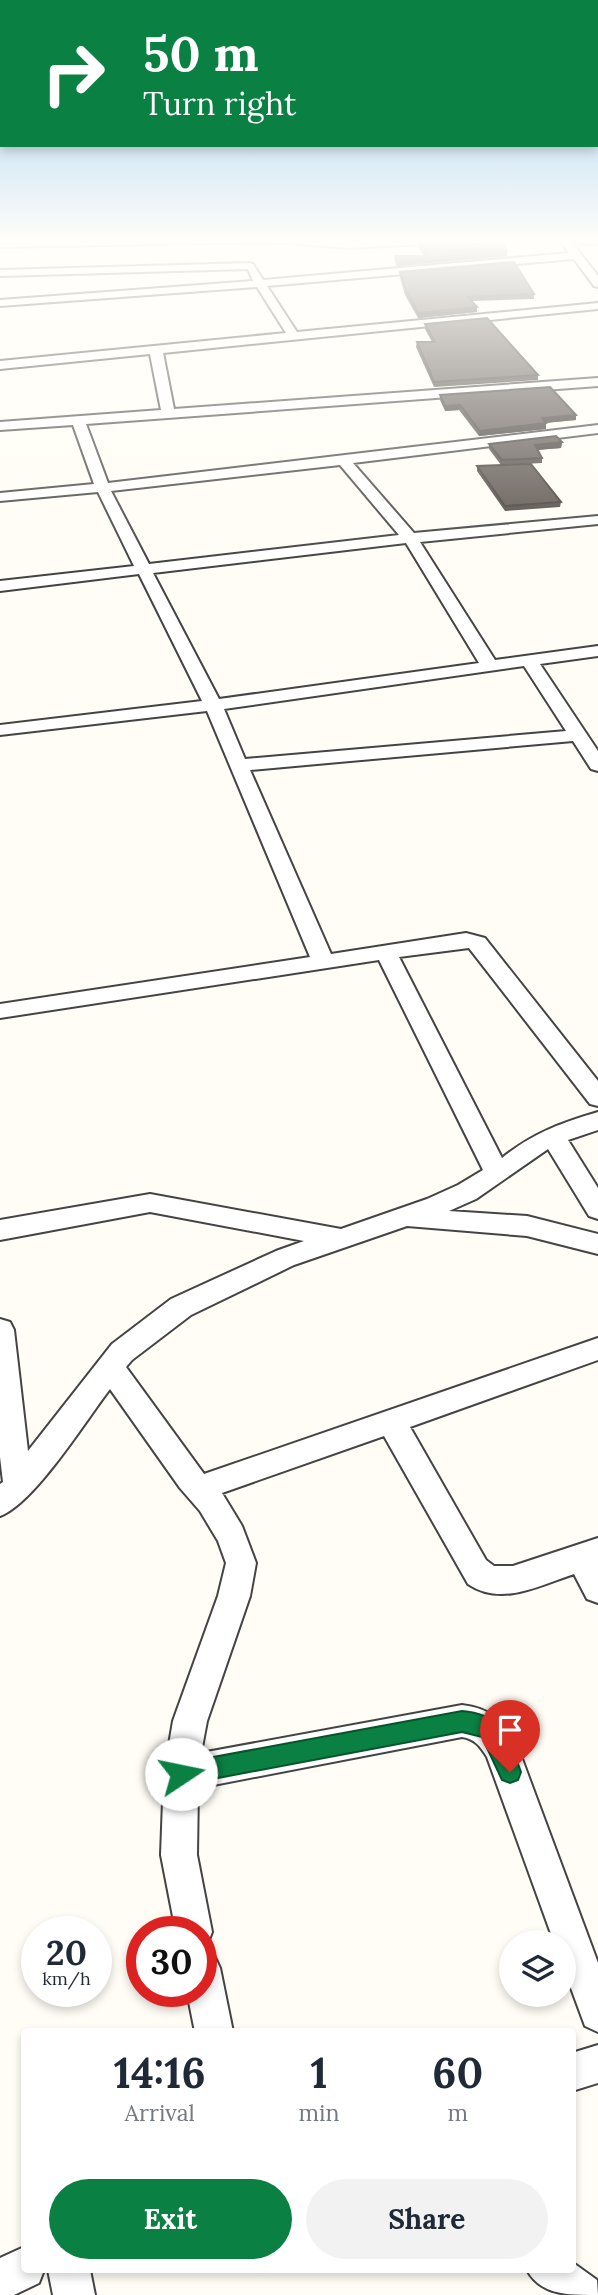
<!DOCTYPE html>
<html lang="en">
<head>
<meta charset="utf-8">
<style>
	body { margin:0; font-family:Lora,serif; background:#f2f2f3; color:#1f2937; height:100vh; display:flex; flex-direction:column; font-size:26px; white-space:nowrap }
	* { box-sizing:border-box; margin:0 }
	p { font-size:23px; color:#747a83 }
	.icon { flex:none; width:38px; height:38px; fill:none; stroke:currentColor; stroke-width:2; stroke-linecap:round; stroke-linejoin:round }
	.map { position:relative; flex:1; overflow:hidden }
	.details { position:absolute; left:21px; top:2028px; width:555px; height:245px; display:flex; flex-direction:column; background:#fff; border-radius:7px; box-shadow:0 4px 10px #0003 }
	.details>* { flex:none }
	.guide { position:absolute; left:0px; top:0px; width:598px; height:147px; box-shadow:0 4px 10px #0003; background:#0b8043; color:#fff; overflow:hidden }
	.tools { position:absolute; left:499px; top:1930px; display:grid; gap:14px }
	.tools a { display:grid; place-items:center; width:77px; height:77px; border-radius:50%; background:#fff; box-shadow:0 4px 10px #0003; font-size:35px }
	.speed { position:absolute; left:21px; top:1916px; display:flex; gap:14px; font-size:35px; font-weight:700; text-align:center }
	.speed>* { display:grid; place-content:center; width:91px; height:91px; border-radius:50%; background:#fff; box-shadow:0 4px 10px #0003; line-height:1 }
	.speed small { font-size:18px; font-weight:400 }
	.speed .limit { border:10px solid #d22; background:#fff; color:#111 }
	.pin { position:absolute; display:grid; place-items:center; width:60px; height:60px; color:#fff; margin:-72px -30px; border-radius:50% 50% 50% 0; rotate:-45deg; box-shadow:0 0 7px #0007 }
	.pin .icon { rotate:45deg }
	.me { position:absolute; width:77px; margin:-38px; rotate:79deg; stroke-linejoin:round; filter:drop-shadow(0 0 5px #0008) }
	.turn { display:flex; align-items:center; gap:24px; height:147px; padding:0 28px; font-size:32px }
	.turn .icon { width:91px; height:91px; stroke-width:2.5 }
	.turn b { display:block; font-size:49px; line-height:60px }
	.eta { display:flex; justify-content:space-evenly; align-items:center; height:119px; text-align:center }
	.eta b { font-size:42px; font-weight:800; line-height:49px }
	.action { display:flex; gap:14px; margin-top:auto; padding:14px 28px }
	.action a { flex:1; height:80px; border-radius:42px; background:#0b8043; color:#fff; font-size:28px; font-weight:800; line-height:80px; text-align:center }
	.action a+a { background:#f2f2f3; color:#1f2937 }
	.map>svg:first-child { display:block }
</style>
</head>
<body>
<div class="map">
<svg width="598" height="2295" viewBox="0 0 598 2295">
	<rect width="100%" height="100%" fill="#fffdf5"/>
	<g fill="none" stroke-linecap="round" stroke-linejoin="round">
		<defs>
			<g id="minor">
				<path d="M114 239H308L350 242 463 239 458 242 350 248 269 242 0 247V241Z"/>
				<path d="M559 239H569L598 276V287L594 286 574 259 267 286 297 332 598 303V309L163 353 174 409 598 378V386L86 424 108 483 598 425V433L353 463 414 533 598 516V524L420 542 495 660 598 646V656L540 664 598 751V771L591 769 573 741 250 770 331 954 466 933 485 938 598 1081V1106L590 1104 469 948 399 957 502 1158C533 1133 561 1123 598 1112V1130L568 1140 598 1188V1219L589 1216 548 1149 476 1199 449 1211 527 1216 598 1234V1254L527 1236 407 1226 294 1265 191 1315 132 1360 126 1367 204 1474 598 1338V1360L410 1427 486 1560 494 1566H513L598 1538V1603L587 1599 574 1574C540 1585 502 1607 468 1584L384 1436 222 1493 242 1526 256 1563 250 1596 207 1721 201 1753 462 1705C490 1708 507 1722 518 1748L598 1963V2032L585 2026 564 1969V1942H554L487 1757C480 1746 475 1739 462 1737L198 1788 197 1855 212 1932 207 1945 201 1947V1932H176L161 1855 164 1774 173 1721 218 1596 226 1563 218 1541 200 1511 180 1488 110 1389C86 1420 34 1504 0 1516V1484L3 1482 0 1457V1319L10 1322 14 1330 28 1451 112 1344 171 1299 276 1251 304 1241 150 1212 0 1240V1220L150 1194 341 1229 427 1199 458 1185 483 1170 379 960 0 1018V1004L310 957 207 711 0 735V725L202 701 139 574 0 591V581L134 566 98 492 0 501V493L94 484 73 425 0 430V422L161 410 150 354 0 369V361L286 333 257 287 0 306V300L253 281 248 269 0 276V270L249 263 253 264 263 280 569 253ZM340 465 399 535 149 564 111 491ZM406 543 479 663 219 699 153 573ZM524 666 566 731 245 759 224 709Z"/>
				<path d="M201 1950 214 1955 220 1968 233 2032H195L187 1992H201Z"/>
				<path d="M598 2045V2083L572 2091V2053Z"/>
				<path d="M24 2247V2270H44L39 2283 14 2295H0V2258Z"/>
				<path d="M572 2262 597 2280 598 2295C566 2295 541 2295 527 2270H572Z"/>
				<path d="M48 2270H90L95 2295H53Z"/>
			</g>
		</defs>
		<use href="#minor" stroke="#444" stroke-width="4"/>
		<use href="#minor" fill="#fff" fill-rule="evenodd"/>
	</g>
	<g fill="#4d4742">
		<path d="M575 239H598V246L579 247Z"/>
		<path d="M418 242 445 245 507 256 396 266 395 256H424L418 247Z"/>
		<path d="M400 272 534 294V299L472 301 477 312 418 318 405 295 400 277Z"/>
		<path d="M425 324 538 375V380L434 387 416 347 417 342H432L425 329Z"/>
		<path d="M440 395 576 420 546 423V429L479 436 459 410 445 411 440 400Z"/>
		<path d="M562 442 561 448 538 450 542 458V463L524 464 561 502 560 507 505 511 477 471V466L501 465 489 449V444Z"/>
	</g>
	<g fill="#3f3936">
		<path d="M507 251V256L396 266V261Z"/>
		<path d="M477 307V312L418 318V313Z"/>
		<path d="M460 405 459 410 445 411V406Z"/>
		<path d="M576 415V420L542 423V418Z"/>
		<path d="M546 423V429L479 436 480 431Z"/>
		<path d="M562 442 561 448 534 450 535 445Z"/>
	</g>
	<g fill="#5a524d" stroke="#3f3936" stroke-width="2">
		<path d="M578 239H598V241L579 242Z"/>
		<path d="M445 241V245L502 243 507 251 396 261 395 256H428L418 242Z"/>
		<path d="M514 262 534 294 468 297 477 307 418 313 406 290 400 272Z"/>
		<path d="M487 318 538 375 434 382 417 342H435L425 324Z"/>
		<path d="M550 387 576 415 542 418 546 423 480 431 460 405 445 406 440 395Z"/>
		<path d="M556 436 562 442 535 445 542 458 502 460 489 444Z"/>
		<path d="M531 464 561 502 505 506 477 466Z"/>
	</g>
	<linearGradient id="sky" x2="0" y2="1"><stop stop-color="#95c6ee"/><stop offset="0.43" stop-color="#fffefa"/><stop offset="1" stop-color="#fffefa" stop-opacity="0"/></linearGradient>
	<rect width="598" height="560" fill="url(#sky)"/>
	<path fill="#0b8043" stroke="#07532c" stroke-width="2" d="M462 1711C503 1714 508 1738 521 1772L518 1780 510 1783 502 1780 482 1737 462 1732 181 1785 173 1782 170 1774 173 1766 181 1763Z"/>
</svg>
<div class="tools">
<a><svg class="icon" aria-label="layers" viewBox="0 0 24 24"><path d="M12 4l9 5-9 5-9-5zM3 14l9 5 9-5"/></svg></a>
</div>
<div class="speed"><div>20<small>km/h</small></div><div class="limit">30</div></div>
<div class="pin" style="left:510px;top:1772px;background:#d93025"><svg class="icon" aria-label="arrive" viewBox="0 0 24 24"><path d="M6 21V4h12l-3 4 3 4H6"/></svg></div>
<svg class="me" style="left:181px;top:1774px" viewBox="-20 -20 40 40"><circle r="19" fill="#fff"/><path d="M0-13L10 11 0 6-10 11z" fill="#0b8043"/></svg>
<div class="guide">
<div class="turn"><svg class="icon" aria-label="right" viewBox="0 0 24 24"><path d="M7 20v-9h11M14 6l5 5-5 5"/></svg><div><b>50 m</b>Turn right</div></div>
</div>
<section class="details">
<div class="eta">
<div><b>14:16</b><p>Arrival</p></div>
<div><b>1</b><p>min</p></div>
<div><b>60</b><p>m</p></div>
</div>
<div class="action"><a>Exit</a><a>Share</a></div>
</section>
</div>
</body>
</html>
